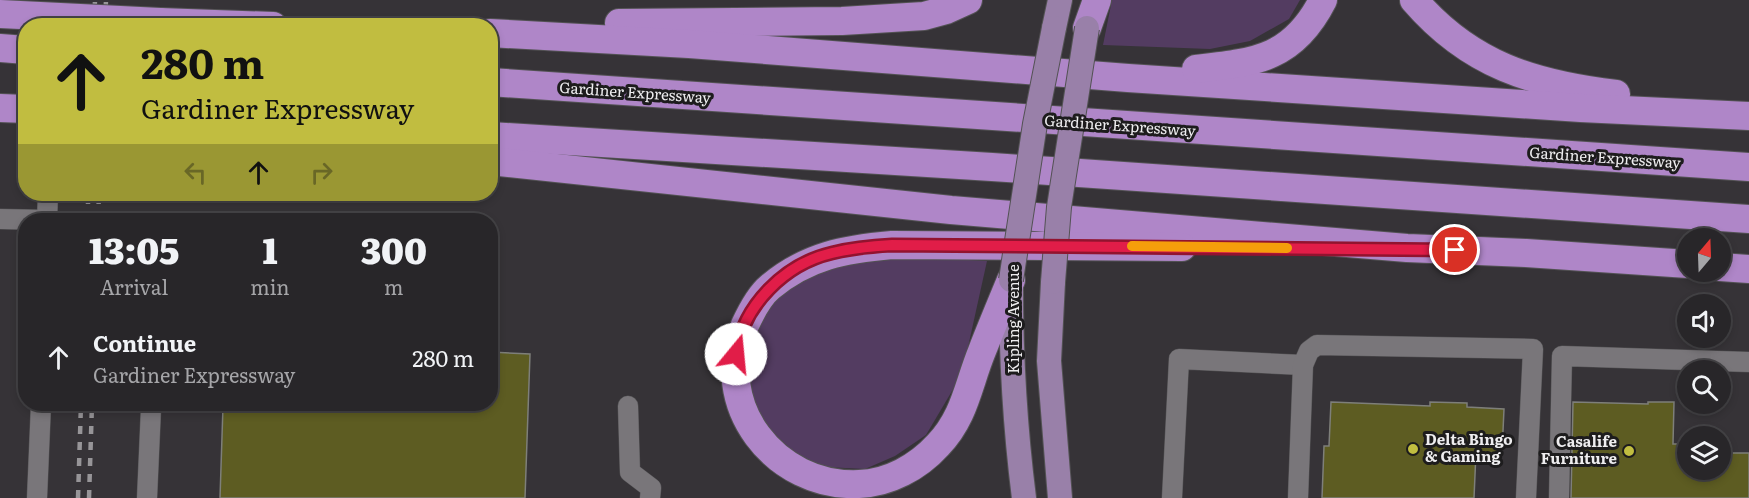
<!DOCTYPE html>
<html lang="en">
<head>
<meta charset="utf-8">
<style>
	body { margin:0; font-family:Literata,serif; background:#302e31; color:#f1f3f6; height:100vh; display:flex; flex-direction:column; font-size:22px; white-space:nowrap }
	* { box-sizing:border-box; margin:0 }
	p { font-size:20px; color:#a5a5a8 }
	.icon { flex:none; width:33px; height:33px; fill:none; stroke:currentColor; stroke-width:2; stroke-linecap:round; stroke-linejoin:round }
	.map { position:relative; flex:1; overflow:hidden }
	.sheet { position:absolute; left:18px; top:213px; width:480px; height:198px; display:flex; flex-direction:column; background:#282629; border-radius:24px; box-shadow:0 3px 9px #0003,0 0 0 2px #444346 }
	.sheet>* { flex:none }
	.top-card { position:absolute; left:18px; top:18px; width:480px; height:183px; border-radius:24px; box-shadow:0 3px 9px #0003,0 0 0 2px #444346; background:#c1bd40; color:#111; overflow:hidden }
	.needle { width:39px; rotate:19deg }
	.buttons { position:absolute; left:1677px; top:228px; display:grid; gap:12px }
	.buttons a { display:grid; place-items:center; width:54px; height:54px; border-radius:50%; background:#282629; box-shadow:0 3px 9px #0003,0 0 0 2px #444346; font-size:30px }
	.pin { position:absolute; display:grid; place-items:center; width:51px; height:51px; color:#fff; margin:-26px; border:3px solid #fff; border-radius:50%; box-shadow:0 2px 6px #0007 }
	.me { position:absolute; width:66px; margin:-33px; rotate:17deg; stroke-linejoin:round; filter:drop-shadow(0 0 4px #0008) }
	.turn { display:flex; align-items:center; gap:21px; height:126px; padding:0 24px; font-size:27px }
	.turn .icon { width:78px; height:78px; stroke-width:2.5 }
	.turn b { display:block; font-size:42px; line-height:51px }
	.lanes { display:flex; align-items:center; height:57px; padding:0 24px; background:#0003; justify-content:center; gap:30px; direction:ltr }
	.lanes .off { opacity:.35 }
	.eta { display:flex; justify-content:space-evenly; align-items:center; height:102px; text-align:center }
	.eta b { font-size:36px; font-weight:800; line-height:42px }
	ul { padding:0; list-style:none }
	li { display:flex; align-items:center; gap:18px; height:84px; padding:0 24px }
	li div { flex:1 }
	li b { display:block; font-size:22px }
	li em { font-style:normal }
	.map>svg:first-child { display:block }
</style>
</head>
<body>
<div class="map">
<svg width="1749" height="498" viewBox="0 0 1749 498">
	<rect width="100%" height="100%" fill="#363337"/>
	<g fill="#533c61">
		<path d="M1112 0H1300L1289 19 1250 41 1210 49 1103 45Z"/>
		<path d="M880 255 987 261 968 347 955 386 926 435 895 456 865 469 825 467 793 454 767 433 750 402 749 334 772 298 800 277Z"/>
	</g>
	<g fill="#5d5c22" stroke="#7e7f7a" stroke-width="1.5">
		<path d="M490 352 530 354 525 498H220L223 406 255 407V404H490Z"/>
		<path d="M1331 402 1430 406V402L1467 403V407L1504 409 1502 453 1476 452 1474 498H1322L1324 446H1329Z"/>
		<path d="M1573 402 1648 404V402H1674L1673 444H1688V470H1720V453H1749V498H1571Z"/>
	</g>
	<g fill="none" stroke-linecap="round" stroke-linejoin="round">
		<defs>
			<g id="minor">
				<path d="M0 219 47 220"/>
				<path d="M47 220 48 194"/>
				<path d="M628 406 630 472 651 488 650 498"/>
				<path d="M37 498 41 404"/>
				<path d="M147 498 151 408 155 404"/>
				<path d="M1172 498 1179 359 1303 365"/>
				<path d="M1298 498 1303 365 1309 351 1317 345 1533 349 1526 498"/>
				<path d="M1559 498 1562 356 1749 362"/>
			</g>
			<g id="major">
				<path d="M1054 28 1060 0"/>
				<path d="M1053 282 1049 361 1060 498"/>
				<path d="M1011 286C1011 357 1015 427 1024 498"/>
			</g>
			<g id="highway">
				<path d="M1414 0C1470 65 1533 84 1616 94"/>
				<path d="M160 22 273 26"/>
				<path d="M619 23 842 21 924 16 946 10 968 0"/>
				<path d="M1087 28 1097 0"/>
				<path d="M490 33 689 44 1128 78 1581 108 1749 116"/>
				<path d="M0 48 26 50"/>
				<path d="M1196 69C1256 62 1293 59 1323 0"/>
				<path d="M490 82 1749 167"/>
				<path d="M0 108 26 109"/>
				<path d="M490 136 992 167 1749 219"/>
				<path d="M490 161 951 210 1407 248 1526 253 1688 264"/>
				<path d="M1720 267 1749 269"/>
				<path d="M1011 280C1001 304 991 328 982 351 968 385 965 417 938 445 918 467 889 483 859 484 775 488 710 404 745 325 751 312 759 296 770 287 807 256 845 249 892 245L1182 247"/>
			</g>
		</defs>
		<use href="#minor" stroke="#535254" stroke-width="21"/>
		<use href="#major" stroke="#535254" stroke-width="26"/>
		<use href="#highway" stroke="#535254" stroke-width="30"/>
		<use href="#minor" stroke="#79767a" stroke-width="20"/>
		<use href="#major" stroke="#9980a9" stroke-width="24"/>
		<use href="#highway" stroke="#af86c8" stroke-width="28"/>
		<g stroke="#979598" stroke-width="4.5" stroke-dasharray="8 8" stroke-linecap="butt">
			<path d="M94 26 95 0"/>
			<path d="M105 26 106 0"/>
			<path d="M88 220V194"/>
			<path d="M98 220 99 194"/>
			<path d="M78 498 81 404"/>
			<path d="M89 498 92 404"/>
		</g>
		<defs>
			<g id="major-bridge">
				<path d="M1011 280 1035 124 1054 28"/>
				<path d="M1053 282 1059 207 1087 28"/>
			</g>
			<path id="highway-bridge" d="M0 14 160 22"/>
		</defs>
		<use href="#major-bridge" stroke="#535254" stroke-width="26" stroke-linecap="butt"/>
		<use href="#highway-bridge" stroke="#535254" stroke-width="30" stroke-linecap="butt"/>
		<use href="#major-bridge" stroke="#9980a9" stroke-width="24"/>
		<use href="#highway-bridge" stroke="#af86c8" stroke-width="28"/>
	</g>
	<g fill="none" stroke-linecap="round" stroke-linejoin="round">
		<defs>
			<path id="route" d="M736 354C743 305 785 264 832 253 852 248 872 246 892 245L1455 250"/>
		</defs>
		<use href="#route" stroke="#92132f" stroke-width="15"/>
		<use href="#route" stroke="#e11d48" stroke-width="10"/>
		<path stroke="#f59e0b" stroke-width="10" d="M1132 246 1287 248"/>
	</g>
	<g fill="#c1bd40" stroke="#1d1c1d" stroke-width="2">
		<circle cx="1413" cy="449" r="6"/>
		<circle cx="1629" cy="451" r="6"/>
	</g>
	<g text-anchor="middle" stroke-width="6" stroke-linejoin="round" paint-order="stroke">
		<g font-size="15" fill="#eeedef" stroke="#1d1c1d">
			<text transform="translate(635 93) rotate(4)" y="5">Gardiner Expressway</text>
			<text transform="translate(1120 126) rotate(4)" y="5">Gardiner Expressway</text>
			<text transform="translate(1605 158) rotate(4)" y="5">Gardiner Expressway</text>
			<text transform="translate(1014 319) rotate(-90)" y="5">Kipling Avenue</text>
		</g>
		<g font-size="15" font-weight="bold" fill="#eeedef" stroke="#1d1c1d" text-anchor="start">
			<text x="1425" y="445">Delta Bingo<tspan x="1425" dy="17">&amp; Gaming</tspan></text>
			<text x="1617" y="447" text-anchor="end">Casalife<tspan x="1617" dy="17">Furniture</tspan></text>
		</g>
	</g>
</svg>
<div class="buttons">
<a><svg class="needle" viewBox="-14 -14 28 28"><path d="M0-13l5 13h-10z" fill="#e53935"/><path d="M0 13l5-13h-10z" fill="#a5a5a8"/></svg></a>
<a><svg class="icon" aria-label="sound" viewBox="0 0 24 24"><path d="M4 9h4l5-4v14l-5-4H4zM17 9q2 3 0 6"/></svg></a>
<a><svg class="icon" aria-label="search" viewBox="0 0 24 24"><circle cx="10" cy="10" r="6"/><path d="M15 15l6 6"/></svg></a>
<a><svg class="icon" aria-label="layers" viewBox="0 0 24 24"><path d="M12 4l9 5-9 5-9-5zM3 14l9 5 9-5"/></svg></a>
</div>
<div class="pin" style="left:1455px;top:250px;background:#d93025"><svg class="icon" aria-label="arrive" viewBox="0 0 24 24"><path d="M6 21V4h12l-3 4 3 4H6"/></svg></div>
<svg class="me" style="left:736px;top:354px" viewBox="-20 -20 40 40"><circle r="19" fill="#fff"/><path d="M0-13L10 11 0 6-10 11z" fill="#e11d48"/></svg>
<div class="top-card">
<div class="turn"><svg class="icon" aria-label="ahead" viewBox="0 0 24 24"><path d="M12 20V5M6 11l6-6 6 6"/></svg><div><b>280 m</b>Gardiner Expressway</div></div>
<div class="lanes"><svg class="icon off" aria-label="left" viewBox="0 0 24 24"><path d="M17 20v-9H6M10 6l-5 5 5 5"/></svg><svg class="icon" aria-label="ahead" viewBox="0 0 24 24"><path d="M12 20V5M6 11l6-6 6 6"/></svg><svg class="icon off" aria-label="right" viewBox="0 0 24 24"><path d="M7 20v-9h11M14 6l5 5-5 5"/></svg></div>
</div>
<section class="sheet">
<div class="eta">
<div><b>13:05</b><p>Arrival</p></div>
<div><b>1</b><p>min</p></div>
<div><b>300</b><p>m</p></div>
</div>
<ul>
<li><svg class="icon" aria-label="ahead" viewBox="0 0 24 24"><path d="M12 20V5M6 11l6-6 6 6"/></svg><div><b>Continue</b><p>Gardiner Expressway</p></div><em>280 m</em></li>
</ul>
</section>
</div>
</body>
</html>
